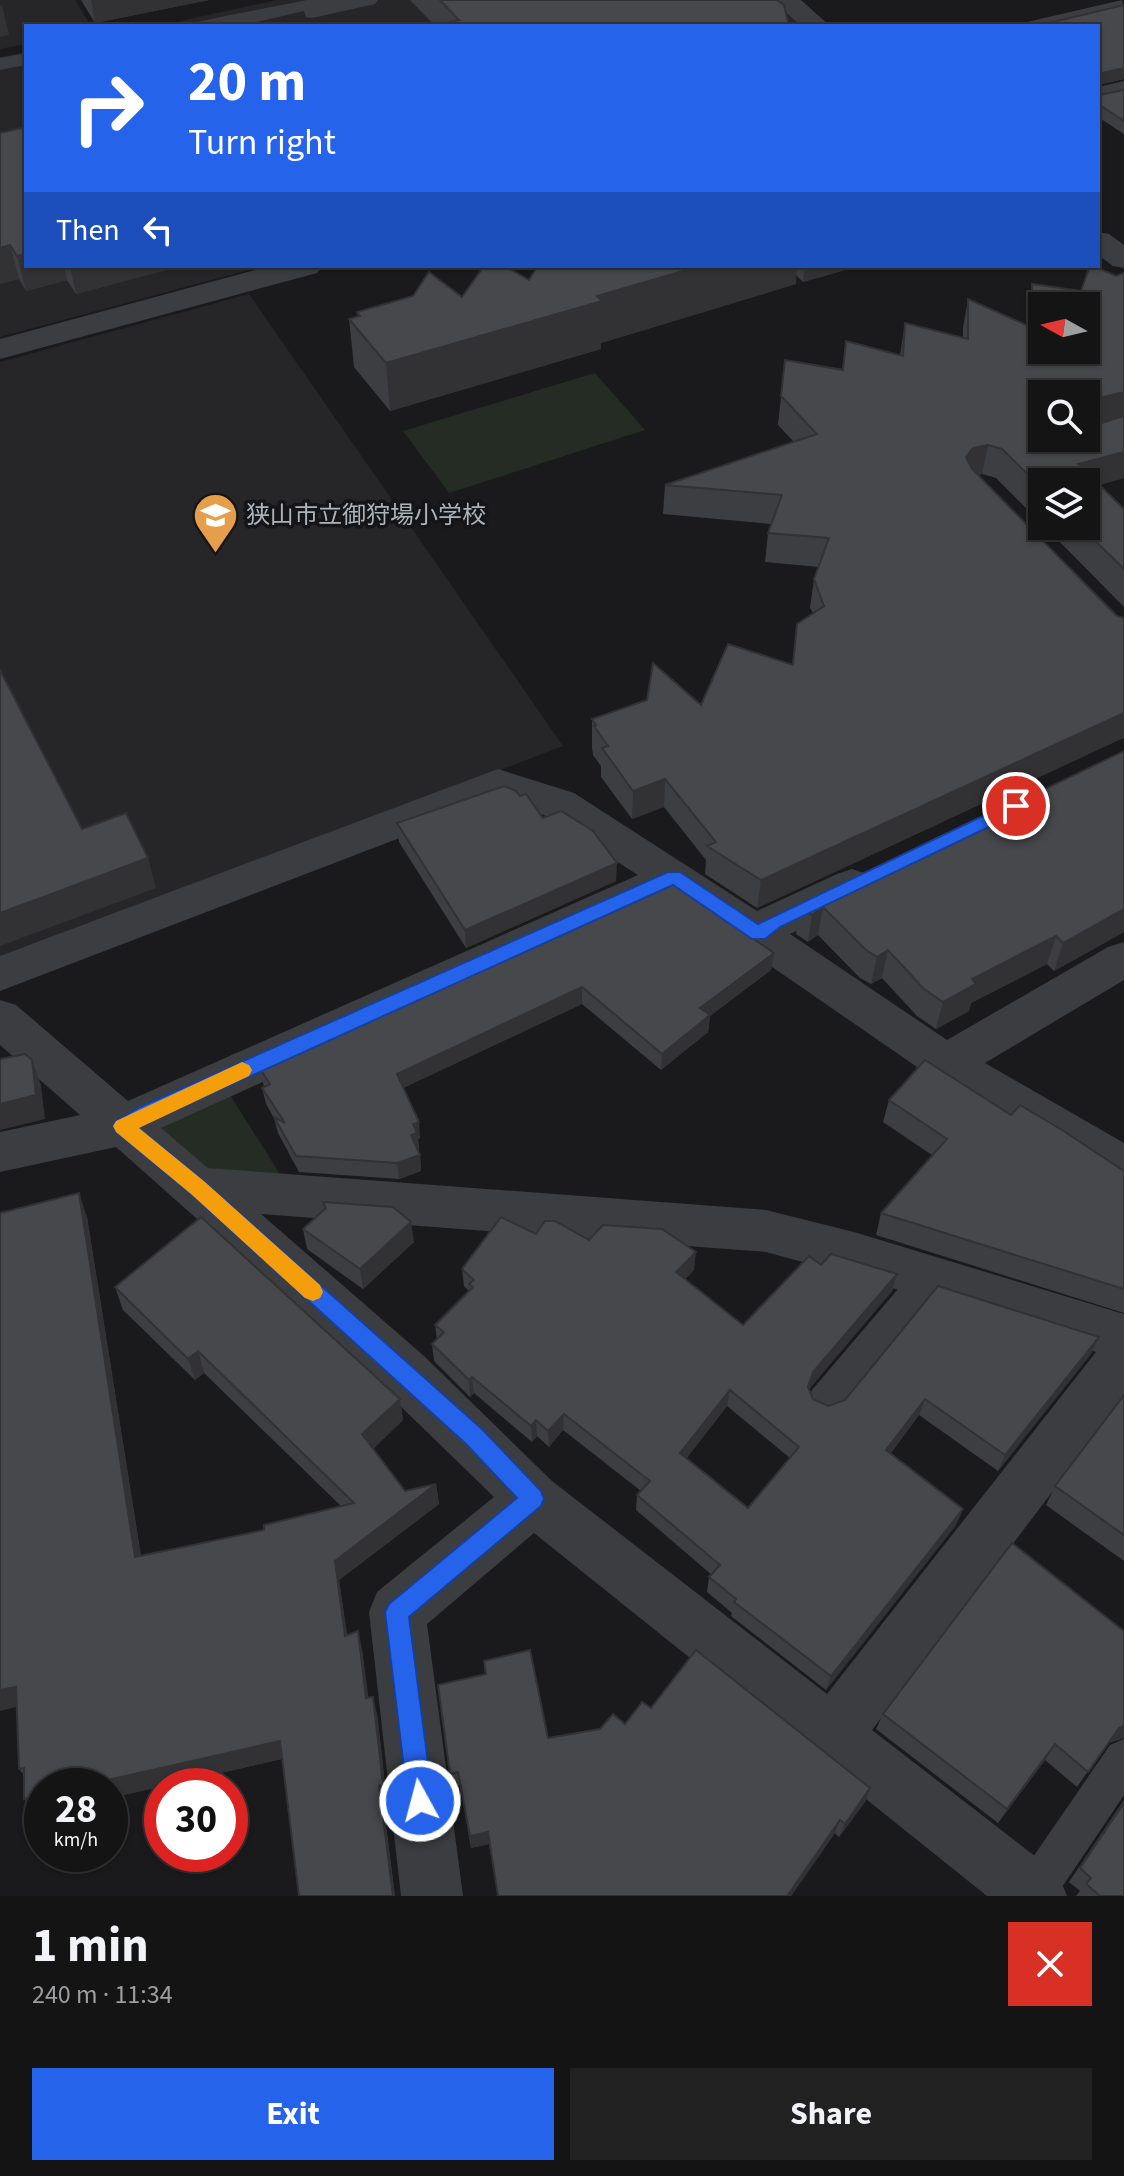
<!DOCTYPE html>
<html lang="en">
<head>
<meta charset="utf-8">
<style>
	body { margin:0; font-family:"Source Sans 3","Noto Sans JP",sans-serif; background:#212122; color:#f1f3f6; height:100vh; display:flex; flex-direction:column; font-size:30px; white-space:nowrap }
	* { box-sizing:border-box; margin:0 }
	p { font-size:26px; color:#9d9ea0 }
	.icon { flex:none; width:44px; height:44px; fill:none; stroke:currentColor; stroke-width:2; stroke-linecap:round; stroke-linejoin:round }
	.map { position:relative; height:1896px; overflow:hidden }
	.side { display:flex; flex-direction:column; background:#141415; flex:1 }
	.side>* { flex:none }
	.banner { position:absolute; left:24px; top:24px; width:1076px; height:244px; border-radius:0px; box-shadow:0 2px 6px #0004,0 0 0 2px #333334; background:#2563eb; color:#fff; overflow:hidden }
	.needle { width:52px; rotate:278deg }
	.fabs { position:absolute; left:1028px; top:292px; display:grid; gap:16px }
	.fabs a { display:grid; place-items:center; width:72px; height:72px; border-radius:0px; background:#141415; box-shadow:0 2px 6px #0004,0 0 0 2px #333334; font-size:40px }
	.speed { position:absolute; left:24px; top:1768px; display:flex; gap:16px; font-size:40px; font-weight:700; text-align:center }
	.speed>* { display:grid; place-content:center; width:104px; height:104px; border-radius:50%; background:#141415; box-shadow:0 2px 6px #0004,0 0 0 2px #333334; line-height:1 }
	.speed small { font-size:20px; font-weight:400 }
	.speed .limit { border:12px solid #d22; background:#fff; color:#111 }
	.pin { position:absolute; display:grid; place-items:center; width:68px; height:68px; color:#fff; margin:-34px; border:4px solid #fff; border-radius:50%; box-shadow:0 2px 8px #0007 }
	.me { position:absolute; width:88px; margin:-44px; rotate:353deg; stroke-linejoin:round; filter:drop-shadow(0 0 6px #0008) }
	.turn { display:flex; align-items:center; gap:28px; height:168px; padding:0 32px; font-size:36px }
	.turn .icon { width:104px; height:104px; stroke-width:2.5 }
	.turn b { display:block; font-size:56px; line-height:68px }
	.then { display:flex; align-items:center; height:76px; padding:0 32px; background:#0003; gap:16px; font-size:30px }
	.round { display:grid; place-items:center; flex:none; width:84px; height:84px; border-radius:0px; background:#212122 }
	.summary { display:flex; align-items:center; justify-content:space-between; height:136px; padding:0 32px }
	h1 { font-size:48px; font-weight:700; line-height:60px }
	.button { display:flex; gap:16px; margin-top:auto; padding:16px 32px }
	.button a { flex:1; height:92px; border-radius:0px; background:#2563eb; color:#fff; font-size:32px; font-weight:700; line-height:92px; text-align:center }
	.button a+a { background:#212122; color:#f1f3f6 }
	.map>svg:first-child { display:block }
</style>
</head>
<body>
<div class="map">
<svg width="1124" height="1896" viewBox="0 0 1124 1896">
	<rect width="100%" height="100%" fill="#1a1a1c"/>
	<g fill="#262629">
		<path d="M0 0H75L91 26H26V44L0 49Z"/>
		<path d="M277 0H768L803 26H158Z"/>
		<path d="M26 52V266H263L0 337V57Z"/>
		<path d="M249 294 563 746 0 960V362Z"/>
	</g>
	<g fill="#242c24">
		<path d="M595 373 645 430 449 493 403 431Z"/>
		<path d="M227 1090 283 1179 185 1168 156 1142 166 1117Z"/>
	</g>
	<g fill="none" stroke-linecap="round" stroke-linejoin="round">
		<g fill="#3b3d40" fill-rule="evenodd">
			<path d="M307 0H378L375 4 312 18 306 17 304 11 244 25 186 26C191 21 290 4 307 0Z"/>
			<path d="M1122 0 1124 10 1057 26H1024L1027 22Z"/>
			<path d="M26 53V65L0 70V58Z"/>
			<path d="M928 1264 940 1268 945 1279 940 1290 838 1414 825 1419 812 1414 807 1402 812 1390 916 1268Z"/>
			<path d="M1124 1739V1795L1056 1896H1013L1018 1879 1110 1745Z"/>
		</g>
		<g fill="#3b3d40" fill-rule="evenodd">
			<path d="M772 0H801L830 26H801Z"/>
			<path d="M1124 81V98L1098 104V87Z"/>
			<path d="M1098 232 1109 234 1124 245V268L1113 266 1098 255Z"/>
			<path d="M270 266H322L317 273 0 359V339Z"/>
			<path d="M498 769 574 793 757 911 837 874 852 869 867 874 873 885 867 896 790 934 947 1040 1108 947 1124 942V980L985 1063 1124 1143V1187L1107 1181 930 1076 671 897 161 1128 208 1168 766 1210 854 1232 1124 1314V1397L872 1730 1058 1874 1067 1896H987L534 1533 427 1624 463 1896H401L369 1612 377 1592 494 1497 321 1329 116 1147 0 1172V1132L80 1115 0 1045V1000L16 1005 128 1101 638 875 544 815 499 800 0 991V956ZM261 1214 766 1252 854 1276 1096 1352 827 1694 552 1481 424 1356Z"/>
		</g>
	</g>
	<g fill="#3d3e41" fill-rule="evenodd">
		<path d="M81 0H209L95 23Z"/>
		<path d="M410 0H777L789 26H435Z"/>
		<path d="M1124 5V79L1098 85 1099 95 1124 90V134L1098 117V26Z"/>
		<path d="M0 133 26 266H181L76 294 67 280 26 291 19 279 0 284Z"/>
		<path d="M538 266H859L803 282 796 275V284L601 343V349L390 411 354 367 349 319 358 317 357 312 462 297 529 280Z"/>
		<path d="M1124 273V478L1099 485 1124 509V607L1044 526H1086L1042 482V524L996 478 982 474 977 475 1117 616 1124 618V739L1123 738 757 908 705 874 706 860 664 807 632 819 601 777V766L593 755 592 748V719L701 705 792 665 797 624 813 613 810 608 814 579 819 567 765 562 768 533 771 524 663 514 665 485 794 442 778 425 785 360 842 369 846 341 900 355 905 323 963 338V328L968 299 1027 325 1026 312 1032 284 1081 291ZM1042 394H1086V438H1042Z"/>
		<path d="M1124 751V932L1054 971 1047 964 971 1003 969 1011 936 1029 917 1016 882 978 871 984 860 978 818 935 808 942 796 934 800 907Z"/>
		<path d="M520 796 543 818 616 881 466 948 399 842 397 823Z"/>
		<path d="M672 883 774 953 771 970 710 1016 708 1032 661 1070 582 1004 403 1088 420 1138 418 1139 419 1150H417L420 1155 421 1171 399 1179 299 1172 278 1133 274 1118 266 1104 262 1088 264 1087 260 1069Z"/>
		<path d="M889 1100 1011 1115 1124 1171V1313L876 1235 881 1213 932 1155 883 1122Z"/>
		<path d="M323 1202 414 1242 363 1289 307 1249 303 1229 324 1210Z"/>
		<path d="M87 1217 141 1556 264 1530 341 1506 204 1373 195 1380 123 1310 115 1287 400 1399 403 1420 373 1449 405 1491 436 1484 439 1504 339 1580 347 1635 362 1649 368 1698 377 1714 387 1801 383 1802 395 1896H299L282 1759 110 1798V1786L36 1814 24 1775 19 1769 17 1707Z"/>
		<path d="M536 1234 589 1240 694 1270 685 1279 743 1325 821 1265 897 1274 892 1291 809 1389 813 1399 828 1406 1099 1337 1091 1354 998 1471 919 1415 891 1453 963 1509 956 1525 826 1690 731 1616 732 1613 707 1592 709 1577 712 1575 636 1510 637 1495 641 1491 563 1430 549 1447 537 1436 532 1442 474 1393 470 1397 434 1361 432 1344 437 1339 435 1325 469 1291 464 1286 462 1269ZM727 1406 790 1458 748 1508 686 1459Z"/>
		<path d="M1124 1395V1561L1046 1505 1055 1486Z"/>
		<path d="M1124 1631V1738L1108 1743 1077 1787 1045 1760 998 1823 876 1729 883 1714Z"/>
		<path d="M484 1661 548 1738 600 1729 625 1724 651 1708 870 1788 865 1802 839 1837 835 1833 791 1896H498L489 1844 471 1848 460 1785 452 1787 438 1685 485 1675Z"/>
		<path d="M1124 1800V1896H1076L1080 1891 1069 1882Z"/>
	</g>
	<g fill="#323235">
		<path d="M91 0H209L95 23Z"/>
		<path d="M2 5 9 35 0 37V6Z"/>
		<path d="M1124 68V79L1098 85V74Z"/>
		<path d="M10 245 19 279 0 284V248Z"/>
		<path d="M26 254V266H64L67 280 26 291 17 256Z"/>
		<path d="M70 266H181L76 294Z"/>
		<path d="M700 266H797L796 284 601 343V349L390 411 386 363 597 296Z"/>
		<path d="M805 266H859L803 282Z"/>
		<path d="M1124 392V419L1086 429 1091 400Z"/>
		<path d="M1040 413H1042V438L1033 426Z"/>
		<path d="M988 445 982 474 967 477 966 457 973 448Z"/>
		<path d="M1124 452V478L1086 489 1078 464Z"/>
		<path d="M1124 713V734L1123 738 757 908 761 880Z"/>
		<path d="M665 779 664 807 632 819 633 791Z"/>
		<path d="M148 858 156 888 0 946V913Z"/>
		<path d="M617 863 616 881 466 948 465 930Z"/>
		<path d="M823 907 818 935 808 942 812 915Z"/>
		<path d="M1124 909V932L1054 971 1063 943Z"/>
		<path d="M1056 936 1047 964 971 1003 969 1011 936 1029 943 1002 972 979Z"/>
		<path d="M888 950 882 978 871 984 877 957Z"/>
		<path d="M774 953 771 970 710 1016 708 1032 661 1070 662 1054 700 1008Z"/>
		<path d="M582 987V1004L399 1090 397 1074Z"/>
		<path d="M32 1060 41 1085 45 1119 0 1130V1104Z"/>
		<path d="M419 1122 420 1138 418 1139 419 1150 413 1151 411 1135 413 1124Z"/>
		<path d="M420 1155 421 1171 399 1179 397 1163Z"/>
		<path d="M79 1193 87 1217 144 1576 135 1557Z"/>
		<path d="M411 1222 414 1242 363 1289 360 1269Z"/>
		<path d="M696 1252 694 1270 674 1290 676 1272Z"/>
		<path d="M897 1274 892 1291 809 1389 808 1387 813 1372Z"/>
		<path d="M1099 1337 1091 1354 998 1471 1005 1455Z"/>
		<path d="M198 1351 204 1373 195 1380 188 1359Z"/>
		<path d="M472 1377 474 1393 470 1397 469 1380Z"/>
		<path d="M730 1390 727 1406 678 1469 680 1453Z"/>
		<path d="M400 1399 403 1420 366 1455 362 1434Z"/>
		<path d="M925 1399 919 1415 882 1465 886 1450Z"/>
		<path d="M564 1414 563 1430 549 1447 548 1431Z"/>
		<path d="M536 1420 537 1436 532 1442 531 1426Z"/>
		<path d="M436 1484 439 1504 339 1580 350 1654 345 1636 335 1561Z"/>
		<path d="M963 1509 956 1525 826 1690 831 1676Z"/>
		<path d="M358 1631 362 1649 371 1716 366 1698Z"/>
		<path d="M16 1687 28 1704 0 1711V1690Z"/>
		<path d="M373 1697 377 1714 387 1801 383 1785Z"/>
		<path d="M1124 1726V1738L1108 1743 1119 1728Z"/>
		<path d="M280 1741 286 1758 110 1798V1786H81Z"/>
		<path d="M1055 1744 1045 1760 998 1823 1007 1809Z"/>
		<path d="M379 1786 383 1802 395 1896H393Z"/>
		<path d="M870 1788 865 1802 839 1837 845 1824Z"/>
		<path d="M42 1795V1813L36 1814 24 1799Z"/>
		<path d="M840 1820 835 1833 791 1896H787Z"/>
		<path d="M488 1832 489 1844 471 1848 470 1836Z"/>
	</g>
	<g fill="#47484c" stroke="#323235" stroke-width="2" fill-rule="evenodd">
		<path d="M440 0H777L784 5 789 26H450L447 23 459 20Z"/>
		<path d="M1124 5V68L1098 74 1099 95 1124 90V121L1098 104V26H1036Z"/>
		<path d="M26 127V254L17 256 10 245 0 248V133Z"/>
		<path d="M484 266H505L529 280 538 266H700L597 296 602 301 386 363 349 319 360 316 357 312 413 296 429 272 462 297Z"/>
		<path d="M1090 266H1093L1116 276 1124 273V392L1091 400 1090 406H1086V394H1042V413H1040L1033 426 1040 435H1042V438H1086V428L1124 416V452L1078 464 1124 509V569L1080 526H1086V482H1042V488L1002 449 988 445 973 448 966 457 972 469 1117 616 1124 618V713L761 880 707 846 716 842 665 779 633 791 602 748 608 746 594 726 596 725 592 719 647 700 653 663 701 705 728 644 793 665 797 624 824 606 814 579 829 538 768 533 782 495 665 485 817 434 781 396 785 360 843 370 846 341 903 356 905 323 968 339V299L1033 328 1032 284 1081 291ZM1042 306H1086V350H1042Z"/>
		<path d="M0 670 82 829 126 813 148 858 0 913Z"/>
		<path d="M1124 751V909L1063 943 1056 936 972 979 976 984 943 1002 924 989 888 950 877 957 866 950 823 907 812 915 800 907Z"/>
		<path d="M504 786 516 791 520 796 526 794 543 818 561 811 593 831 617 863 465 930 397 823Z"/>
		<path d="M672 883 774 953 700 1008 710 1015 662 1054 582 987 397 1074 419 1122 413 1124 417 1133 411 1135 420 1155 397 1163 296 1156 274 1117 285 1123 262 1088 270 1084 260 1069Z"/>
		<path d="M25 1054 32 1060 36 1095 0 1104V1059Z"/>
		<path d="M925 1060 1011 1115 1020 1105 1062 1130 1124 1171V1289L881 1213 947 1139 889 1100Z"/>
		<path d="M79 1193 135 1557 264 1530V1525L354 1503 198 1351 188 1359 115 1287 201 1217 400 1399 362 1434 405 1491 436 1484 335 1561 345 1636 358 1631 366 1698 373 1697 383 1785 379 1786 393 1896H299L280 1741 81 1786H42V1795L24 1799V1768L19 1769 16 1687 0 1690V1213Z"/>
		<path d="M323 1202 393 1207 411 1222 360 1269 303 1229 326 1208Z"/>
		<path d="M501 1217 536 1234 545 1221H555L589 1240 603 1225 662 1229 696 1252 676 1272 743 1325 809 1256 821 1265 831 1254 897 1274 813 1372 808 1387 813 1399 828 1406 845 1400 938 1286 1099 1337 1005 1455 925 1399 886 1450 963 1509 831 1676 734 1602 736 1599 709 1577 720 1565 637 1495 650 1481 564 1414 548 1431 536 1420 531 1426 472 1377 469 1380 432 1344 444 1332 435 1325 473 1287 469 1284 474 1280 462 1269ZM730 1390 799 1447 748 1508 680 1453Z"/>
		<path d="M1124 1395V1535L1055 1486Z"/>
		<path d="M1012 1543 1124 1631V1726L1119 1728 1088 1772 1055 1744 1007 1809 883 1714Z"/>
		<path d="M530 1650 548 1738 600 1729 613 1714 625 1724 642 1702 651 1708 696 1650 870 1788 845 1824 840 1820 787 1896H498L488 1832 470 1836 458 1772 450 1774 438 1685 486 1674 484 1661Z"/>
		<path d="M1124 1803V1896H1100L1086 1884 1091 1878 1080 1868Z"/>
	</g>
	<path fill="#2563eb" stroke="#184099" stroke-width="2" d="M1016 800 1022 802 1025 806 1022 811 780 927 765 939H752L673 885 138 1127 205 1182 482 1429 541 1491 544 1499 541 1506 409 1617 433 1801 429 1810 420 1814 412 1810 408 1801 385 1612 389 1604 517 1498 466 1444 191 1194 116 1132 113 1126 116 1121 140 1107 668 872H680L758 924Z"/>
	<path fill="#f59e0b" d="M242 1062 249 1065 252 1070 249 1076 139 1128 205 1182 320 1285 323 1292 320 1298 313 1301 305 1298 191 1194 116 1132 113 1126 116 1121Z"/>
	<defs>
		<symbol id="school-pin" viewBox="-11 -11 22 30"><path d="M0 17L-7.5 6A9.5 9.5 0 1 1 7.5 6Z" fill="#e59e49" stroke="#151517"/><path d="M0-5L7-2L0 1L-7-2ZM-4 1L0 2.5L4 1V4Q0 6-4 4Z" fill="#fff"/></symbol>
	</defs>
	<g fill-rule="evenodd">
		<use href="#school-pin" x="190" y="490" width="51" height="69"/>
	</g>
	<g text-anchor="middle" stroke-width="7" stroke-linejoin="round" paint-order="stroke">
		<g font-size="24" fill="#adb3ba" stroke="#151517" text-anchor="start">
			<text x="246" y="523">狭山市立御狩場小学校</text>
		</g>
	</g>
</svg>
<div class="fabs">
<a><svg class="needle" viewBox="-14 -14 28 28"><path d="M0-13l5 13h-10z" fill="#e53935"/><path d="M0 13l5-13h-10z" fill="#9d9ea0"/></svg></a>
<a><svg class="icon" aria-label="search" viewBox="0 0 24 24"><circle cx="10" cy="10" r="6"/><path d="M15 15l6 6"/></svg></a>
<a><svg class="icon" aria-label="layers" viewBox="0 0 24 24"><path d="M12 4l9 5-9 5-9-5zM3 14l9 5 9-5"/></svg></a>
</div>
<div class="speed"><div>28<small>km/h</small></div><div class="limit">30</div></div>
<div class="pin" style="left:1016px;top:806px;background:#d93025"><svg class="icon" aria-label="arrive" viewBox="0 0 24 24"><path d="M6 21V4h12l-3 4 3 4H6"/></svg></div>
<svg class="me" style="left:420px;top:1801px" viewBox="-20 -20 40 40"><circle r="17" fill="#2563eb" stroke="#fff" stroke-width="3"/><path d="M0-11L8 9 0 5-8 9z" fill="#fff"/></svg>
<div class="banner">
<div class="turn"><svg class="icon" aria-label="right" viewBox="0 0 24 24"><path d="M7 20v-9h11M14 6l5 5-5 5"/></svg><div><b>20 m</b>Turn right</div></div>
<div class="then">Then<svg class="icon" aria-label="left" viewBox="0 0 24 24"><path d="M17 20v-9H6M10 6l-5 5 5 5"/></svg></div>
</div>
</div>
<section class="side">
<div class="summary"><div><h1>1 min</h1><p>240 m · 11:34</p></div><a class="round" style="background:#d93025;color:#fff"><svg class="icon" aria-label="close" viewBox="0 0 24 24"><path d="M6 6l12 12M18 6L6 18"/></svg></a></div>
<div class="button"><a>Exit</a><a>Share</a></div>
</section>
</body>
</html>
